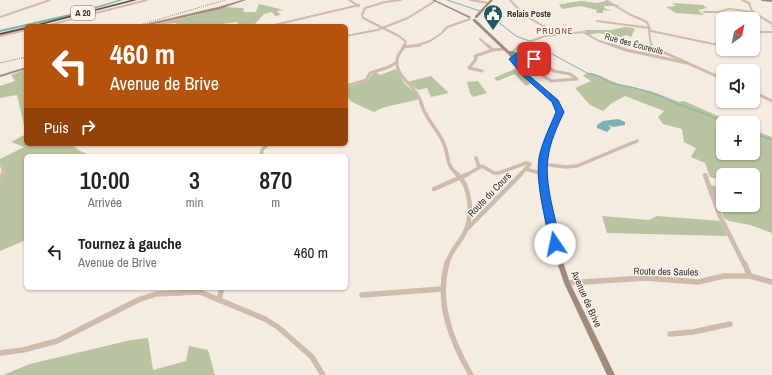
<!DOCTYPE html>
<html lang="fr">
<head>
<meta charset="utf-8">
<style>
	body { margin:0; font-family:"Archivo Narrow",sans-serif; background:#f2f2f2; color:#202124; height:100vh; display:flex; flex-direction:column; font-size:15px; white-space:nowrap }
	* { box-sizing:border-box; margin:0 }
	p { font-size:13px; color:#757577 }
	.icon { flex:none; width:22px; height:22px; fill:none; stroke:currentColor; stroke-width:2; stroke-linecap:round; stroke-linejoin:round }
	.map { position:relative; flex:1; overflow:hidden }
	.drawer { position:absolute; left:24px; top:154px; width:324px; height:136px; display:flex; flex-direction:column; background:#fff; border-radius:6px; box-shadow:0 1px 3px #0004 }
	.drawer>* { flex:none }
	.guide { position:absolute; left:24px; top:24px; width:324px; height:122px; border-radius:6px; box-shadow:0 1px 3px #0004; background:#b45309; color:#fff; overflow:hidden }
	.needle { width:26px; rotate:33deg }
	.fabs { position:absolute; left:716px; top:12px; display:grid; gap:8px }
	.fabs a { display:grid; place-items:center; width:44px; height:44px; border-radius:6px; background:#fff; box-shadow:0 1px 3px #0004; font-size:20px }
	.pin { position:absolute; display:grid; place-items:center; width:34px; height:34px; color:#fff; margin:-17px; border-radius:8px; box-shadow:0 2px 6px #0006 }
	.me { position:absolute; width:44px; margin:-22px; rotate:349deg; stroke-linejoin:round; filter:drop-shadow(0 0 3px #0008) }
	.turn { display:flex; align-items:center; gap:14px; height:84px; padding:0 20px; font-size:18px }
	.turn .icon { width:52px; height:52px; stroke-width:2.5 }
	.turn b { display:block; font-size:28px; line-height:34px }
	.then { display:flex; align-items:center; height:38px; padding:0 20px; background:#0003; gap:8px; font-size:15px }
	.eta { display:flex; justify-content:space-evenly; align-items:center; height:68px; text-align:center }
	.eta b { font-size:24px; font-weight:600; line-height:28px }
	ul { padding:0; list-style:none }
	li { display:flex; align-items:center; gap:12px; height:60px; padding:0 20px }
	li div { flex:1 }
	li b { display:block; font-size:15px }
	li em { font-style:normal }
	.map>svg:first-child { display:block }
</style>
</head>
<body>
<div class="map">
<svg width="772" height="375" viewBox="0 0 772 375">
	<rect width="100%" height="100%" fill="#f4ebe1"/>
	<g fill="#b8c4a0">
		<path d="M582 1 597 3 606 1 620 6H605L604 8 612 11 603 10V13H596L597 10 581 6 562 9 559 4H566V3Z"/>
		<path d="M672 3 703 5 707 8 698 10 704 15 676 13 666 7 676 6Z"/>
		<path d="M259 4 284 10 277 11 281 15 275 16 272 12 264 14 253 26H239L237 22 208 26H179L176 23 157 25 225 7 243 8 244 12H256Z"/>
		<path d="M625 27 633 28 635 29 631 37 626 35 621 37 598 33 588 35 584 30H611Z"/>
		<path d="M517 68 532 83 526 86 515 74 497 81 494 78Z"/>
		<path d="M26 69V134L17 95 0 98V86L15 81 11 75Z"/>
		<path d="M396 69 405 84 414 92 419 99C404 104 388 104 374 112L352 102 346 96V88L368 80 373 73 376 72 380 75Z"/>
		<path d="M587 73H593L619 84 651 91 679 102 684 101 734 123H723V153H753V130L772 137V233L750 225 729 221 724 218 710 185 723 188V205H753V175H723V181L710 177 705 163 691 157 696 148 684 142 682 129 663 124 658 117 664 111 625 96 612 103 603 111 590 105 575 88 591 81 583 76Z"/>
		<path d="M431 76 449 93 431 97 427 88 418 90 407 82Z"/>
		<path d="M478 81 487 93 473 97 470 93 467 82Z"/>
		<path d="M26 134V144H71L80 151 93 156H26V240L0 251V182L5 172 3 165 0 163V159L24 147 11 142Z"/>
		<path d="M602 216 649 220 657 216 721 221 727 236 607 233Z"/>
		<path d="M148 338 153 370 186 361 189 346 208 350 215 375H3L30 364 131 340Z"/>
	</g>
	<path fill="#7fb0b2" d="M618 119 625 122V125L613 127 608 125 611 128 607 132 597 128V125L603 121Z"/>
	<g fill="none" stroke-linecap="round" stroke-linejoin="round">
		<g stroke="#7fb0b2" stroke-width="1">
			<path d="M447 0 480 11"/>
			<path d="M484 11 516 36 540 45 544 47 541 48 587 73 601 77 610 83 635 88 663 97 667 100 729 123"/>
			<path d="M753 133 772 140"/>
		</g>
		<path fill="#7fb0b2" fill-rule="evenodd" d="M119 0H123L72 16 0 32V30L70 14Z"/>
		<g stroke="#cdbbac" stroke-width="2">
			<path d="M349 0 359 6"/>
			<path d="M470 0 489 3"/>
			<path d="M510 0 524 15 557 34"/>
			<path d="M606 0 629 14 647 22C651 30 648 38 652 46"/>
			<path d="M742 0 749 3 752 11 772 24"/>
			<path d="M365 8 362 15 363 18 399 36 406 42 404 46"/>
			<path d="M365 8 385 2 401 0"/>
			<path d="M704 12H718L729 9 754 12"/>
			<path d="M0 17 50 0"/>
			<path d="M597 21 650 28"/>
			<path d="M45 26 147 0"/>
			<path d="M155 26C164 19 180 23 188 15"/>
			<path d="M161 26H168"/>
			<path d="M270 26 359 5"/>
			<path d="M651 31 723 46"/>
			<path d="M753 32H772"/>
			<path d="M0 36 26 30"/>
			<path d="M346 36 377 30 408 18 435 1"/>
			<path d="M480 39 488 46"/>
			<path d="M415 46 430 41 442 33 447 27 470 19"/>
			<path d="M518 46 545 36 583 32 599 41 615 46"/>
		</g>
		<g stroke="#cdbbac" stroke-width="3">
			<path d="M405 45C403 49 400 52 398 56 391 76 418 86 421 103"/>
			<path d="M487 45 493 50"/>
			<path d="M612 45 626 50 687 63"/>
			<path d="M651 45 652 47 723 79"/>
			<path d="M719 45 723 46"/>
			<path d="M403 47 420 45"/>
			<path d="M513 52 520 45"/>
			<path d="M517 55 525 56 518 53"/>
			<path d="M525 56 543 64"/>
			<path d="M543 64 554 71 570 74 577 79 551 81 532 68Z"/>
			<path d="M482 71 469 68 476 59 475 56 493 50 504 49"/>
			<path d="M346 86 366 80 370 73 389 67 397 62"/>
			<path d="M753 92 772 101"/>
		</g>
		<g stroke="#cdbbac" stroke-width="3.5">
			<path d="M421 102C424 118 438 129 444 144 450 158 444 163 458 175"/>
			<path d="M261 156 262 150 268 144"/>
			<path d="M476 158 479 167"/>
			<path d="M543 164 565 167 577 166 637 141"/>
			<path d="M0 165 3 167V175"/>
			<path d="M525 169 544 174"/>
			<path d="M466 175 482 166 494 173H499L526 163 530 164 520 175"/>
		</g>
		<g stroke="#cdbbac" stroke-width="4.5">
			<path d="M705 175 719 214 744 264"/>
			<path d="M0 180 3 174"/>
			<path d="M434 189 468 174"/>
			<path d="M466 230 521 174"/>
			<path d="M447 264C450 251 460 243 465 232 473 215 471 186 457 174"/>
		</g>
		<g stroke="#cdbbac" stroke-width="5.5">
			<path d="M447 263C436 303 451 340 471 375"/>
			<path d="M750 276 772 282"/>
			<path d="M567 283 645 278 698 282 724 276H750L744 263"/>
			<path d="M362 295 442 289"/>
			<path d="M219 300 222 288"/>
			<path d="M670 334 693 332 730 324"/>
			<path d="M0 353 23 350 57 341 138 300 156 294 200 292 265 319 278 327 312 357 323 375"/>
		</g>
		<g fill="#a18a7d" fill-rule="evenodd">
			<path d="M242 0H246L220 9 145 26H139L154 22 218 7Z"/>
			<path d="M432 0H435L471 17 469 18Z"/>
			<path d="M490 0H493L477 18H475V16Z"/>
			<path d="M761 0H772V2L762 1Z"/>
			<path d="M473 19H475L509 51H511L519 53V55L512 56 525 73 552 96 561 108V115L550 140 546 160 548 185 554 221 561 256 570 283 615 375H607L564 283 555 256 548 221 542 185 540 160 546 140 557 115V108L550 98 523 75 509 55 473 21Z"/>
			<path d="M26 67V69L0 77V75Z"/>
		</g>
		<g fill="#5c4a42" fill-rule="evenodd">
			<path d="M131 0H137L37 26H30Z"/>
			<path d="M26 27V29L0 35V33Z"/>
		</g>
		<g stroke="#3b302b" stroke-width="1" stroke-dasharray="0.5 1.5" stroke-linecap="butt">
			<path d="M136 26 225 0"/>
			<path d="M0 63 26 57"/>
		</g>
	</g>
	<path fill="#1a73e8" stroke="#114b97" d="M517 53 537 57V60H534L518 57 516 60 526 73 558 100 564 112C557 127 550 142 548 158 544 184 556 219 561 244L559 247H552L550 244C546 220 535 182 539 158 542 142 550 127 556 112L552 102 522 75 509 59Z"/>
	<defs>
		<symbol id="civic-pin" viewBox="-11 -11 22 30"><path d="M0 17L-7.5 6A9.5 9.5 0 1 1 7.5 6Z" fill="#1f5a5e" stroke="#fbf5ee"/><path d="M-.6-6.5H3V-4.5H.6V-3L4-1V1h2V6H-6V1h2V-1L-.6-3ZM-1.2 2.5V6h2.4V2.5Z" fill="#fff"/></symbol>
	</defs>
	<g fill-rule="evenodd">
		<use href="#civic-pin" x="482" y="3" width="22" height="30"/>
	</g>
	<g text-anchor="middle" stroke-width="3" stroke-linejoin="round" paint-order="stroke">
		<rect fill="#fbf5ee" stroke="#756b66" stroke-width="1" x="71" y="6" width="24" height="14" rx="3"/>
		<g font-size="9" font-weight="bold" fill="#3b302b">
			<text x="83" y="16">A 20</text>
		</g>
		<g font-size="9" font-weight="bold" fill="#3b302b" stroke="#fbf5ee" text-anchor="start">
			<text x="507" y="17">Relais Poste</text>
		</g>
		<g font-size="9" letter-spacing="1" fill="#8c3b22" stroke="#fbf5ee">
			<text x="555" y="34">PRUGNE</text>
		</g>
		<g font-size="9" fill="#3b302b" stroke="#fbf5ee">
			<text transform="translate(634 44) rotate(15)" y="3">Rue des Écureuils</text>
		</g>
		<g font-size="10" fill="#3b302b" stroke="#fbf5ee">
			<text transform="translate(489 194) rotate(-46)" y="4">Route du Cours</text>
			<text transform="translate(666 271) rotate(1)" y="4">Route des Saules</text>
			<text transform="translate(587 299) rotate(66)" y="4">Avenue de Brive</text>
		</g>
	</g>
</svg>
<div class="fabs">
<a><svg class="needle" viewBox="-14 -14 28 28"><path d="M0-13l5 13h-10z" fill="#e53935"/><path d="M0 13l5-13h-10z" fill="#757577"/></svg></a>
<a><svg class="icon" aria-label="sound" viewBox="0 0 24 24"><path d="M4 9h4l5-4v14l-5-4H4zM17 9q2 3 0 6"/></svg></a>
<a>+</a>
<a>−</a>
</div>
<div class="pin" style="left:534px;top:59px;background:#d93025"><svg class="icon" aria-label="arrive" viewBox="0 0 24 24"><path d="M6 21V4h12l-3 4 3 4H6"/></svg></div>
<svg class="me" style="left:555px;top:244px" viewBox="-20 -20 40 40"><circle r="19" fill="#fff"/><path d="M0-13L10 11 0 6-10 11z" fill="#1a73e8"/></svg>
<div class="guide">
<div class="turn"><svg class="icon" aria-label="left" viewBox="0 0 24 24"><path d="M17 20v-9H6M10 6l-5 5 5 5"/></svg><div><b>460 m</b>Avenue de Brive</div></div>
<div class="then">Puis<svg class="icon" aria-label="right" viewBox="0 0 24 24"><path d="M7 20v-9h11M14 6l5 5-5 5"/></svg></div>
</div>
<section class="drawer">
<div class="eta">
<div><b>10:00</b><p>Arrivée</p></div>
<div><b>3</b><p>min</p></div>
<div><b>870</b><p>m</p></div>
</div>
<ul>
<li><svg class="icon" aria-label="left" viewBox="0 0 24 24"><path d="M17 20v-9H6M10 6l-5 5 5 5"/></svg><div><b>Tournez à gauche</b><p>Avenue de Brive</p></div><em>460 m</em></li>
</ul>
</section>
</div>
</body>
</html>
